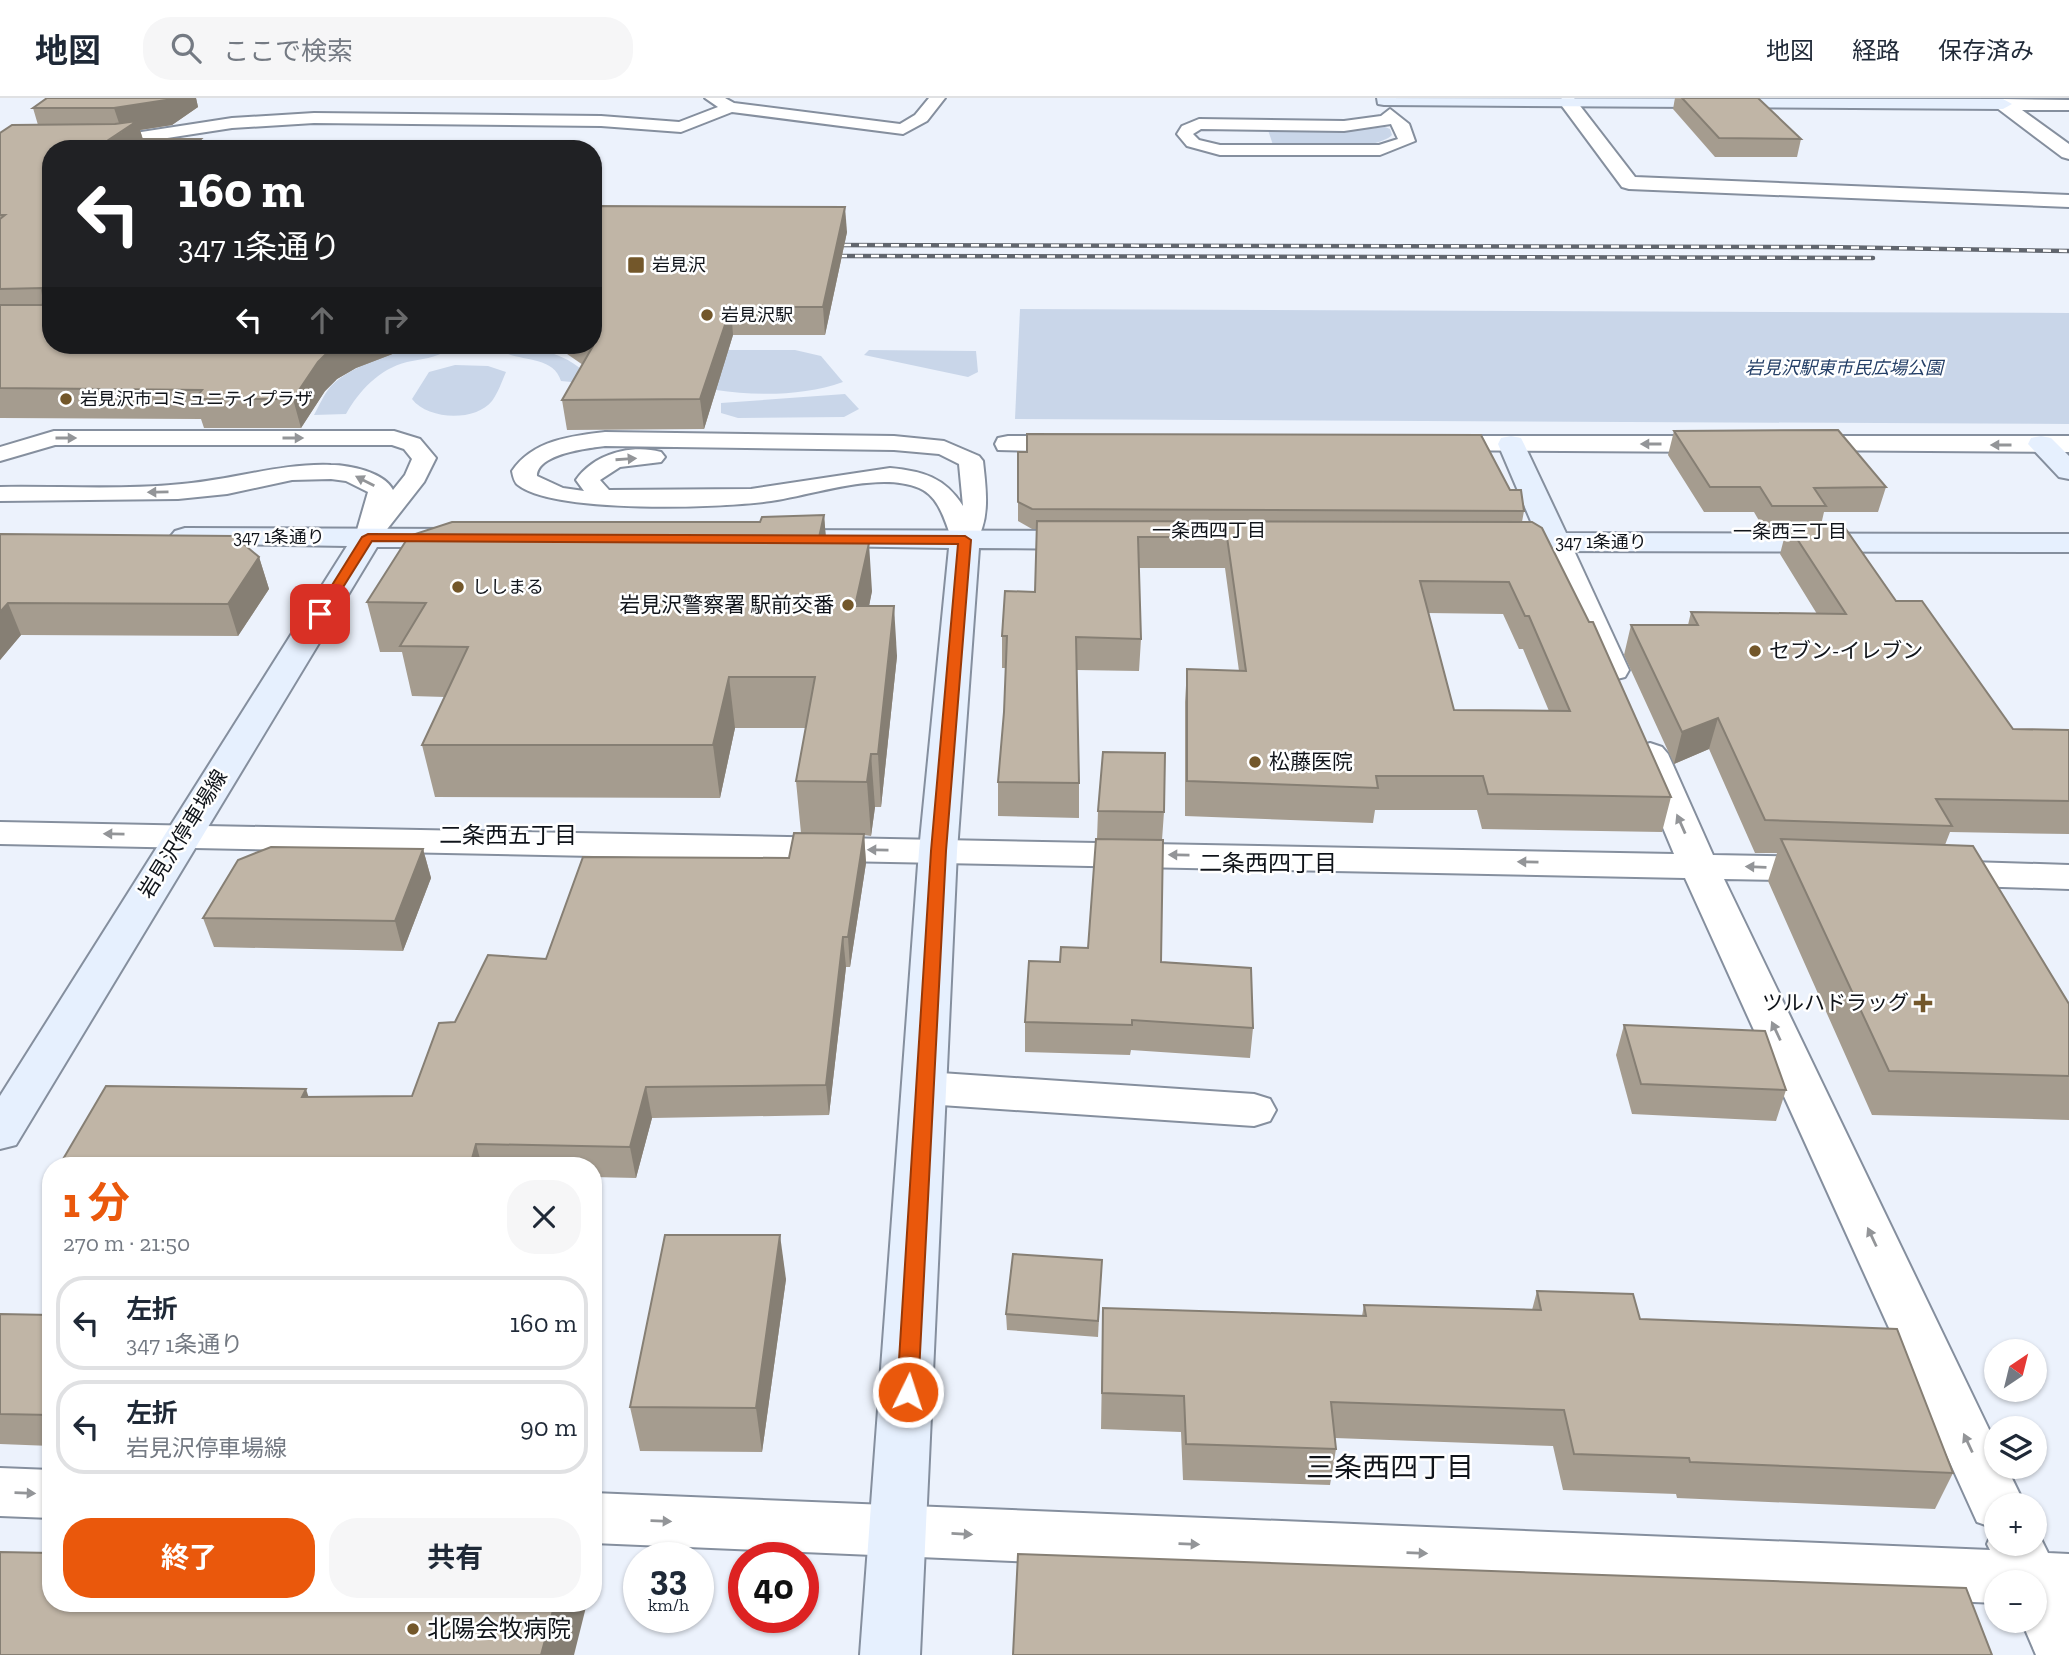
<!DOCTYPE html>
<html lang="ja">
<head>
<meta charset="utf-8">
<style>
	body { margin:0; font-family:"Zilla Slab","Noto Sans JP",serif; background:#f6f6f7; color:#1f2937; height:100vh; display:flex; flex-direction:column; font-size:26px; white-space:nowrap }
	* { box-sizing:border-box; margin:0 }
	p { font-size:23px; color:#747a83 }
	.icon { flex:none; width:38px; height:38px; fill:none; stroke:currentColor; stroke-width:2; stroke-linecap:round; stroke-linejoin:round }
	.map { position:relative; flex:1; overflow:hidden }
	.side { position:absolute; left:42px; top:1059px; width:560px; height:455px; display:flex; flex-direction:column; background:#fff; border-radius:28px; box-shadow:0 2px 5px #0004 }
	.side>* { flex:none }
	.top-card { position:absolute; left:42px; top:42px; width:560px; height:214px; border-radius:28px; box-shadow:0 2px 5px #0004; background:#202124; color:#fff; overflow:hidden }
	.needle { width:46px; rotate:35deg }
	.buttons { position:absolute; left:1984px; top:1241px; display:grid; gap:14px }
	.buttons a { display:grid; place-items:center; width:63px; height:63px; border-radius:50%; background:#fff; box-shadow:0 2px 5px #0004; font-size:35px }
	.speed { position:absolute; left:623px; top:1444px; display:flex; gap:14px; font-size:35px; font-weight:700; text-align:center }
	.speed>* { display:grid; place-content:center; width:91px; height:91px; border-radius:50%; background:#fff; box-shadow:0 2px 5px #0004; line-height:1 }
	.speed small { font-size:18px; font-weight:400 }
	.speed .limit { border:10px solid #d22; background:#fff; color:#111 }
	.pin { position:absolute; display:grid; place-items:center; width:60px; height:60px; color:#fff; margin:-30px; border-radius:14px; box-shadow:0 4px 10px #0006 }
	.me { position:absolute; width:77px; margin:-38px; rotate:4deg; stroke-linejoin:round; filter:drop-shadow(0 0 5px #0008) }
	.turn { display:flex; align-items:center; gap:24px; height:147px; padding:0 21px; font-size:32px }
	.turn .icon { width:91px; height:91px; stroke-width:2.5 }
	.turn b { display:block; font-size:49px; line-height:60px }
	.lanes { display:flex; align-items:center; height:66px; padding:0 21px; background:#0003; justify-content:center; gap:35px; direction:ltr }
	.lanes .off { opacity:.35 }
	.round { display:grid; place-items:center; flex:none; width:74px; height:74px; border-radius:28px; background:#f6f6f7 }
	.head { display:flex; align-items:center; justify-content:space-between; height:119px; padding:0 21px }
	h1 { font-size:42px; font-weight:700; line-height:52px; color:#ea580c }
	.action { display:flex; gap:14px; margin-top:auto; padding:14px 21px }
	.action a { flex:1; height:80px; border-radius:28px; background:#ea580c; color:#fff; font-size:28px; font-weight:700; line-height:80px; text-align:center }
	.action a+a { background:#f6f6f7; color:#1f2937 }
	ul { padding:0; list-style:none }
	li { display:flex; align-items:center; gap:21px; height:94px; margin:0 14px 10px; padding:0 7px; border:4px solid #e0e1e3; border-radius:28px }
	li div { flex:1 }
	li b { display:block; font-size:26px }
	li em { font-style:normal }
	header { display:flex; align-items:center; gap:42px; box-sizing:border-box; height:98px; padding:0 35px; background:#fff; border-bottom:2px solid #e0e1e3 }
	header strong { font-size:33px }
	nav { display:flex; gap:38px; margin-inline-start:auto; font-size:24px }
	.search { width:490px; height:63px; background:#f6f6f7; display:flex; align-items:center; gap:18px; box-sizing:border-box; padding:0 24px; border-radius:28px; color:#747a83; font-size:26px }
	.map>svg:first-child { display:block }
</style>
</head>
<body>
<header>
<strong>地図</strong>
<div class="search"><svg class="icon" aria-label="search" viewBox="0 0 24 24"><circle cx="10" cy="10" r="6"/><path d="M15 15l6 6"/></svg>ここで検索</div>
<nav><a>地図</a><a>経路</a><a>保存済み</a></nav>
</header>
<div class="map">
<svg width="2069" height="1557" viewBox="0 0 2069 1557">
	<rect width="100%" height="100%" fill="#ecf2fc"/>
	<g fill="#c9d6e9">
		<path d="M1267 29 1347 33 1385 29 1390 31 1392 37C1374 55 1299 47 1273 47Z"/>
		<path d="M1020 211 2069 215V326L1015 321Z"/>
		<path d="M423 248 448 252C436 260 421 261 407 264 379 271 359 293 346 316L314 317C319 308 324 296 331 288 353 266 394 255 423 248Z"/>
		<path d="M531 251C554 254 569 260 587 276L582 285 561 283C554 260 527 263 508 256L511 252Z"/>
		<path d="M694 252H795L821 258 843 284C804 298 756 298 716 292Z"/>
		<path d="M869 252 976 253 978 274 968 279 864 257Z"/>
		<path d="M455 267 488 268 506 274C502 283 498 295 492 303 475 324 428 322 412 301L429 274Z"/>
		<path d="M845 296 859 311 844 319 738 320 721 315V305Z"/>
	</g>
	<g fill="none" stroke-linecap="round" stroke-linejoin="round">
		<defs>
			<g id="lane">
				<path d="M705 0H725L734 5 900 26 915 17 929 0H945L927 23 903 36 732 14 681 34 601 28 314 25 232 30 122 47H99L91 42 99 37H122L232 20 314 15 601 18 679 24 718 9Z"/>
				<path d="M1390 11 1409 26 1415 43 1380 57H1220L1187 48 1177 36 1182 28 1199 21 1344 23 1381 18ZM1391 26 1398 41 1379 47H1220L1199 42 1193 36 1201 31 1344 33Z"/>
				<path d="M54 333H394L420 341 436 360 424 384 377 444H359L355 439 368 394 346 383 331 381 292 382 227 396 178 401 0 403V389C60 388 122 392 182 386 232 382 281 365 331 367 349 367 384 374 393 392L405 377 412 361 404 351 392 347H55L0 363V349Z"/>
				<path d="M605 334 894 338 944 343 979 358 983 363C986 391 991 422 974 447H956L952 442C945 423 939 398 919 390 879 373 813 397 771 403 722 410 555 416 518 387 514 384 513 378 512 373 533 342 571 338 605 334ZM605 348 894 352 939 356 959 366 963 408C945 379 922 373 890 370L751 391 609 392 600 382 620 369 661 364 665 359 661 354C631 346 594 356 576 382L584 393 563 390 537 378C537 356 588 350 605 348Z"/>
			</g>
			<g id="street">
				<path d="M1562 0H1574L1635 79 2069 97V109L1629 91 1622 89 1559 4Z"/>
				<path d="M2003 1 2069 2V12H2022L2069 46V61L2062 59 1997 10 1994 6Z"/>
				<path d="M1008 338H1080L1090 340 1093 346 1090 352 1080 354 998 352 995 346 998 340Z"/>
				<path d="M1434 338H1724L1734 340 1737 346 1734 352 1724 354 1424 352 1421 346 1424 340Z"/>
				<path d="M1798 338H2069V354L1788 352 1785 346 1788 340Z"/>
				<path d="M1555 435 1565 438 1570 444 1629 572 1625 579 1613 582 1601 579 1597 572 1540 444 1545 438Z"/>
				<path d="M1650 645 1662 649 1668 656 1713 757 1826 759 1840 763 1845 771 1840 779 1826 783 1724 781 1997 1348V1368H2006L2025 1407H1997V1446H2035V1429L2048 1455 2069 1456V1557H2036L2021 1522H2035V1484H1997V1505L593 1445V1395L1990 1452 1987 1446 1994 1430 1977 1424 1685 780 0 746V724L1674 756 1632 656 1638 649Z"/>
				<path d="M1938 763 2069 767V791L1938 787 1924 783 1919 775 1924 767Z"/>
				<path d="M926 974 1254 996 1270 1001 1276 1012 1270 1023 1254 1028 926 1006 910 1001 904 990 910 979Z"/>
				<path d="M0 1370 51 1372V1420L0 1418Z"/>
			</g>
			<g id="secondary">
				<path d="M1377 0 2003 1 2012 6 2003 11 1384 7 1378 6Z"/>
				<path d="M1511 338 1521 340 1524 346 1566 435 2069 436V454L1497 453 1487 450 1482 444 1487 438 1536 435 1498 346 1501 340Z"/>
				<path d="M2041 338 2051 340 2069 358V381L2059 379 2028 346 2031 340Z"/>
				<path d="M185 430 460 431 470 434 475 440 470 446 460 449H377L16 1047 0 1051V998L347 448 175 445 170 439 175 433Z"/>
				<path d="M773 432 1087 433 1097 436 1102 442 1097 448 1087 451 979 450 957 753 920 1557H860L919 753 949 450 763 447 758 441 763 435Z"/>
			</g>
		</defs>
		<use href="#lane" stroke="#858f9e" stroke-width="4"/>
		<use href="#street" stroke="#858f9e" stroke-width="4"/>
		<use href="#secondary" stroke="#858f9e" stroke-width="4"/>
		<use href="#lane" fill="#fff" fill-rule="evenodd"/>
		<use href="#street" fill="#fff" fill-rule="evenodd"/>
		<use href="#secondary" fill="#e6f0fe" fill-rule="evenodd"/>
		<defs>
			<g id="rail">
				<path d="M827 147 1823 149 2069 153"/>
				<path d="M823 158 1873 160"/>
			</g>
		</defs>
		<use href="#rail" stroke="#61666e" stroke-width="4.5"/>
		<use href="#rail" stroke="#fff" stroke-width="2.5" stroke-dasharray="8" stroke-linecap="butt"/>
	</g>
	<g fill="#a59c8f" fill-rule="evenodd">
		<path d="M47 0H196L198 9 172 27 140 32 143 41H201L203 51H51V247H416L356 270 337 281 325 293 301 330H204L201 321 0 320V35L38 27 33 10Z"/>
		<path d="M1675 0H1758L1801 41 1797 59H1715L1673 11Z"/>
		<path d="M847 134 825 237H733L704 331 567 332 562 302 583 267 554 247H593Z"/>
		<path d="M1674 333 1886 389 1878 414H1824L1821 427 1896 503 2013 631 2069 632V736L1950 734 1945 747 2069 906V1022L1872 1017 1768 783 1777 755H1755L1709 651 1674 666 1624 557 1631 527H1688L1691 514 1817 516 1780 456 1786 433H1765L1754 414H1704L1668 357Z"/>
		<path d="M1018 354 1510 392 1524 413 1522 424 1671 699 1662 734 1482 731 1477 712H1375L1373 725 1185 718V604L1187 571 1239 573 1225 470H1139L1141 541 1139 573 1077 572 1079 685V720L998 718V684L1004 614 1006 570H1002V538L1035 494 1037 431H1032L1018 423ZM1428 515 1503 516 1519 551H1523L1549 613 1454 612Z"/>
		<path d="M824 417 826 445 872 493 869 508 897 558 881 709H875L871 738 864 737 866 765 850 869H846L829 1017 652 1020 636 1080 593 1079V1068H59L308 999 412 998 455 924 546 861 789 760 801 735 796 683 806 630H735L720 700 435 699 422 647 445 599 412 598 402 554H380L367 504 760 424Z"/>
		<path d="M0 436 259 459 269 491 238 538 21 537 0 562Z"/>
		<path d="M1098 713 1164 714 1162 742 1161 864 1253 930 1250 960 1131 952 1130 957 1025 954V924L1060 864 1088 850 1097 741Z"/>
		<path d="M423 751 431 780 403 853 214 849 203 820Z"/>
		<path d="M1624 927 1786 992 1776 1023 1632 1016 1616 957Z"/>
		<path d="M1102 1162 1098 1239 1007 1232 1006 1216Z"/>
		<path d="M786 1181 762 1354 640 1353 630 1309Z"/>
		<path d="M1537 1193 1640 1221 1953 1375 1935 1411 1677 1400 1676 1396 1563 1392 1553 1348 1335 1340 1336 1351 1330 1387 1183 1382 1181 1334 1101 1331 1103 1210 1362 1218 1364 1207 1532 1212Z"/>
		<path d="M0 1216 51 1217V1348L0 1346Z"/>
	</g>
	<g fill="#867f74">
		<path d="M168 0H196L198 9 172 27 140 32 144 46 110 41 122 34 114 10Z"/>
		<path d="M201 41 203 51H190Z"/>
		<path d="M845 109 847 134 825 237 823 209Z"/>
		<path d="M731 209 733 237 704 331 700 301Z"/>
		<path d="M339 247H416L356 270 337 281 325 293 301 330 293 301 318 264 330 252Z"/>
		<path d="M824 417 828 464 818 444Z"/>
		<path d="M869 445 872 493 859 558 855 508Z"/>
		<path d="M259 459 269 491 238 538 228 506Z"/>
		<path d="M8 505 21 537 0 562V514Z"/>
		<path d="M894 508 897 558 881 709 878 656Z"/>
		<path d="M729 579 735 630 720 700 713 647Z"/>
		<path d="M1718 620 1709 651 1674 666 1682 634Z"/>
		<path d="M871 656 875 709 871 738 867 684Z"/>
		<path d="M864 736 866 765 850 869 848 839Z"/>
		<path d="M423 751 431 780 403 853 395 823Z"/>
		<path d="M843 839 846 869 829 1017 826 987Z"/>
		<path d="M646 989 652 1020 636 1080 630 1049Z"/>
		<path d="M306 991 316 1022 302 999Z"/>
		<path d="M476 1046 482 1068H470Z"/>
		<path d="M780 1137 786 1181 762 1354 756 1310Z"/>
		<path d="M555 1505H587L574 1557H541Z"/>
	</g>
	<g fill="#c0b5a6" stroke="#867f74" stroke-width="2" fill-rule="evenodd">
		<path d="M47 0H168L166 2 114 10H33Z"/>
		<path d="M1682 0H1758L1801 41 1719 40Z"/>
		<path d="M137 23 110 41H201L190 51H51V247H339L330 252 318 264 293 301H195L202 292 0 290V207H42L44 204 42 190 0 191V121L5 117H0V35L12 27 115 26Z"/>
		<path d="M593 108 845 109 823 209H731L700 301 562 302 593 248 591 247H593Z"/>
		<path d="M1838 332 1886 389 1814 390 1826 408H1772L1760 389H1710L1674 333Z"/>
		<path d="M1027 336 1481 337 1510 392H1521L1524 413 1032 411 1018 404V354H1027Z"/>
		<path d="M824 417 818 444 869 445 855 508H894L878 656H871L867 684 796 683 815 579H729L713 647H422L468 549 400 548 426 505 367 504 409 438 452 424H760L762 419Z"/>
		<path d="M1037 423 1532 424 1542 430 1589 524H1593L1671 699 1488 696 1483 678H1376L1378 690 1187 683V571L1246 573 1227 439H1138L1141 541 1076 539 1079 685 998 684 1004 614 1007 538H1002L1005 493 1035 494ZM1420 483 1509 484 1525 518H1529L1570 613 1454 612Z"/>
		<path d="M1788 427H1843L1896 503H1922L2013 631 2069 632V703L1936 701 1952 728 1765 722 1718 620 1682 634 1631 527H1698L1691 514 1846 516Z"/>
		<path d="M0 436 234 438 259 459 228 506 8 505 0 514Z"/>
		<path d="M1103 654 1165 655 1164 714 1098 713Z"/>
		<path d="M794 735 864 736 848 839H843L826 987 646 989 630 1049 476 1046 470 1068H59L106 988 306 991 302 999 412 998 439 925 455 924 488 857 546 861 583 759 789 760Z"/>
		<path d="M1096 741 1163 742 1161 864 1251 870 1253 930 1132 922V927L1025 924 1029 863 1060 864 1061 849 1088 850Z"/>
		<path d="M1781 741 1973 748 2069 906V978L1889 973Z"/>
		<path d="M271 749 423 751 395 823 203 820 238 762Z"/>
		<path d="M1624 927 1765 933 1786 992 1641 986Z"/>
		<path d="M665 1137H780L756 1310 630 1309Z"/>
		<path d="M1013 1156 1102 1162 1098 1223 1006 1216Z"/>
		<path d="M1537 1193 1633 1196 1640 1221 1897 1231 1953 1375 1690 1364 1689 1360 1574 1356 1564 1312 1331 1304 1336 1351 1186 1346 1184 1298 1102 1295 1103 1210 1366 1218 1364 1207 1541 1212Z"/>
		<path d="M0 1216 51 1217V1317L0 1316Z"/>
		<path d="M0 1454 51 1455V1505H555L541 1557H0Z"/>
		<path d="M1018 1456 1966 1490 1992 1557H1013Z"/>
	</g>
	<defs><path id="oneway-solid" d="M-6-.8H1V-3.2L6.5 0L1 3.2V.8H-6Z" transform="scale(1.75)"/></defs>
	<g fill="#939598">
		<use href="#oneway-solid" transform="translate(66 340)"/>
		<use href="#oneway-solid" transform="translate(293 340)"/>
		<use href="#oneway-solid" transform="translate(1651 346) rotate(-180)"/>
		<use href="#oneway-solid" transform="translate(2001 347) rotate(-180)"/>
		<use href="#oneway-solid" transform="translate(626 361) rotate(-4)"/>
		<use href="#oneway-solid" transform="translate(365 383) rotate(-153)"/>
		<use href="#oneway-solid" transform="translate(158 394) rotate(179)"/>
		<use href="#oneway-solid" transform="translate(1681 726) rotate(-114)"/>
		<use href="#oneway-solid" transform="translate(114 736) rotate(-179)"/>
		<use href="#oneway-solid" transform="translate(878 752) rotate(-179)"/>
		<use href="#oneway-solid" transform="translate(1179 757) rotate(-179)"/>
		<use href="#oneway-solid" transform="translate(1528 764) rotate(-179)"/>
		<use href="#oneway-solid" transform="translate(1756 769) rotate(-178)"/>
		<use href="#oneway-solid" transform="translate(1776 933) rotate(-115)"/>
		<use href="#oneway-solid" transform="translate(1872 1139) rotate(-115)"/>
		<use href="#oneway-solid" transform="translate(1968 1345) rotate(-115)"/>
		<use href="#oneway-solid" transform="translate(25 1395) rotate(2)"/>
		<use href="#oneway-solid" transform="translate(661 1423) rotate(2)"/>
		<use href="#oneway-solid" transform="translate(962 1436) rotate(3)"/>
		<use href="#oneway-solid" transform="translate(1189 1446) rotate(2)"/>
		<use href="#oneway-solid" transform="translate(1417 1455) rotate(2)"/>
	</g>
	<path fill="#ea580c" stroke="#983908" stroke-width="2" d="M368 436 965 438 971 442 946 753 918 1294 915 1301 908 1304 900 1301 897 1294 931 753 958 446 372 443 325 518H316L314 516 362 439Z"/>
	<g fill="#73572a" stroke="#fff" stroke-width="2.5">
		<rect x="627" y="158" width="18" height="18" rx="3.5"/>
		<circle cx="707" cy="217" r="7"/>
		<circle cx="66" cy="301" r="7"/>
		<circle cx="458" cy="489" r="7"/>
		<circle cx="848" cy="507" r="7"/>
		<circle cx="1755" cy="553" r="7"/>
		<circle cx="1255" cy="664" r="7"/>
		<path d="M1919.5 894.5h7v7h7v7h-7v7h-7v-7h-7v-7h7z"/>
		<circle cx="413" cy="1531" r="7"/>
	</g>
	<g text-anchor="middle" stroke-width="5" stroke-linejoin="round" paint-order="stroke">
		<g font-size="18" fill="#10141a" stroke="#fff" text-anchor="start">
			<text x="652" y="173">岩見沢</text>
			<text x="721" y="223">岩見沢駅</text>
			<text x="80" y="307">岩見沢市コミュニティプラザ</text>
			<text x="472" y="495">ししまる</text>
		</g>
		<g font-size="18" font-style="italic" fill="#243f67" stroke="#fff">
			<text x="1844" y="276">岩見沢駅東市民広場公園</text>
		</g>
		<g font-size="18" fill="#10141a" stroke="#fff">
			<text x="279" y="445">347 1条通り</text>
			<text x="1601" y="450">347 1条通り</text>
		</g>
		<g font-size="19" fill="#10141a" stroke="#fff">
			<text x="1209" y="439">一条西四丁目</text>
			<text x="1790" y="440">一条西三丁目</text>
		</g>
		<g font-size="21" fill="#10141a" stroke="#fff" text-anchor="end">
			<text x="834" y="514">岩見沢警察署 駅前交番</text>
			<text x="1769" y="560" text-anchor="start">セブン-イレブン</text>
			<text x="1269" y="671" text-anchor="start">松藤医院</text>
			<text x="1909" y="912">ツルハドラッグ</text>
		</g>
		<g font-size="21" fill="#10141a" stroke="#fff">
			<text transform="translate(183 736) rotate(-58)" y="7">岩見沢停車場線</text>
		</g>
		<g font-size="23" fill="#10141a" stroke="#fff">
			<text x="508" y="745">二条西五丁目</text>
			<text x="1268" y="773">二条西四丁目</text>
		</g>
		<g font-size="24" fill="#10141a" stroke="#fff" text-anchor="start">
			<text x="427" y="1539">北陽会牧病院</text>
		</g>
		<g font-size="28" fill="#10141a" stroke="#fff">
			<text x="1390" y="1379">三条西四丁目</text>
		</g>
	</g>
</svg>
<div class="buttons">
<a><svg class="needle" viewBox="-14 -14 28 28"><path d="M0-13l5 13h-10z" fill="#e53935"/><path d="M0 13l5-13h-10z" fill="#747a83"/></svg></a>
<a><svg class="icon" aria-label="layers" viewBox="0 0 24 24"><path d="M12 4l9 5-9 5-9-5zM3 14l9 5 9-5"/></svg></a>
<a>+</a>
<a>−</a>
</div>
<div class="speed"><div>33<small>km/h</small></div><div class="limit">40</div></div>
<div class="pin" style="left:320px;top:516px;background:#d93025"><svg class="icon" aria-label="arrive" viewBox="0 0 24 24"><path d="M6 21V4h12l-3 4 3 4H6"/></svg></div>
<svg class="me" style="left:908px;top:1294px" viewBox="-20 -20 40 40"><circle r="17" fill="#ea580c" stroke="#fff" stroke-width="3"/><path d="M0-11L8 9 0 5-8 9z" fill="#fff"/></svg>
<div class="top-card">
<div class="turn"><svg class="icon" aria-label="left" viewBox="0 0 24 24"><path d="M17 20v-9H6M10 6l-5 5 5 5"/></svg><div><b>160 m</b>347 1条通り</div></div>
<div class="lanes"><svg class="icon" aria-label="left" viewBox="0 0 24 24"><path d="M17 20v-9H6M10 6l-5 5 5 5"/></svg><svg class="icon off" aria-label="ahead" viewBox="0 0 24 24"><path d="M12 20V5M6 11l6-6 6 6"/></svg><svg class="icon off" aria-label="right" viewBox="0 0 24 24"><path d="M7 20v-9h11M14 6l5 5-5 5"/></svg></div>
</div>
<section class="side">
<div class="head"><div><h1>1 分</h1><p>270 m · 21:50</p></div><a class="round"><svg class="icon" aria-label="close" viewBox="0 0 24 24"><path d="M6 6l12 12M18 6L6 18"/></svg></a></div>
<ul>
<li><svg class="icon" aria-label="left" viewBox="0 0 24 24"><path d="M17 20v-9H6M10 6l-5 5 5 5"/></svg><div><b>左折</b><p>347 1条通り</p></div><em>160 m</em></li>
<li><svg class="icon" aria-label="left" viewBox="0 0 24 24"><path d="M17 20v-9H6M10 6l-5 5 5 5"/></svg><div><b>左折</b><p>岩見沢停車場線</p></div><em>90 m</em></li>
</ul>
<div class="action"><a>終了</a><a>共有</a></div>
</section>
</div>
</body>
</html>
